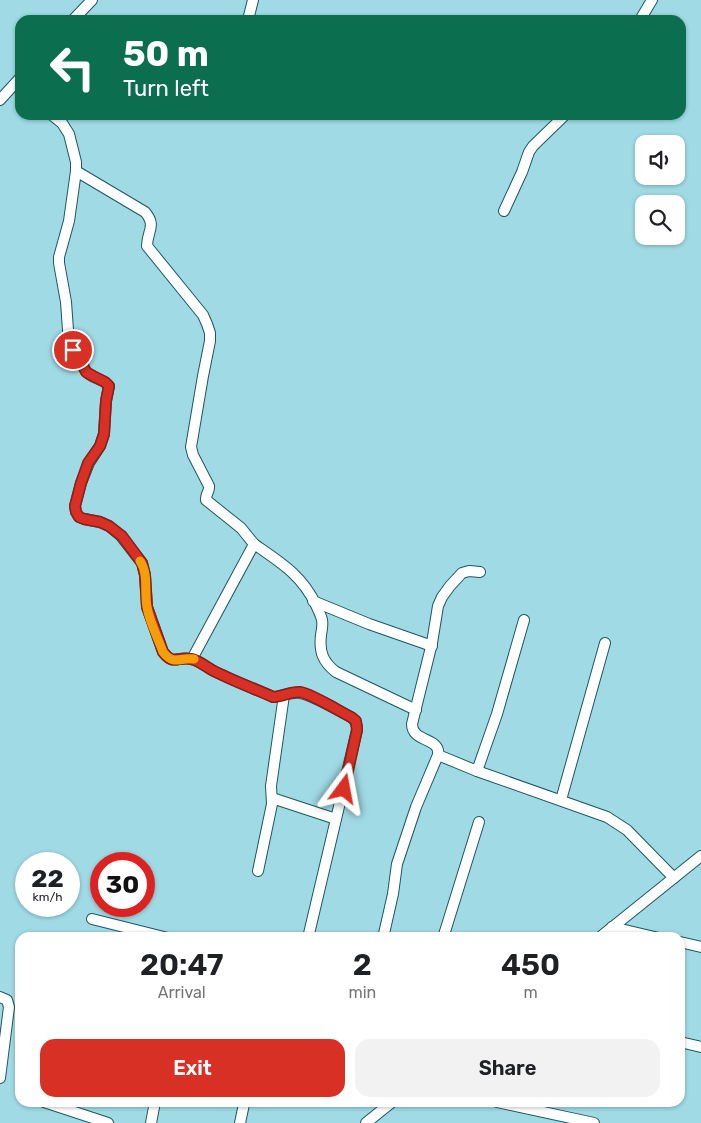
<!DOCTYPE html>
<html lang="en">
<head>
<meta charset="utf-8">
<style>
	body { margin:0; font-family:Rubik,sans-serif; background:#f2f2f2; color:#202124; height:100vh; display:flex; flex-direction:column; font-size:19px; white-space:nowrap }
	* { box-sizing:border-box; margin:0 }
	p { font-size:16px; color:#757577 }
	.icon { flex:none; width:28px; height:28px; fill:none; stroke:currentColor; stroke-width:2; stroke-linecap:round; stroke-linejoin:round }
	.map { position:relative; flex:1; overflow:hidden }
	.drawer { position:absolute; left:15px; top:932px; width:670px; height:175px; display:flex; flex-direction:column; background:#fff; border-radius:15px; box-shadow:0 1px 4px #0004 }
	.drawer>* { flex:none }
	.hud { position:absolute; left:15px; top:15px; width:671px; height:105px; border-radius:15px; box-shadow:0 1px 4px #0004; background:#0b6e4f; color:#fff; overflow:hidden }
	.buttons { position:absolute; left:635px; top:135px; display:grid; gap:10px }
	.buttons a { display:grid; place-items:center; width:50px; height:50px; border-radius:10px; background:#fff; box-shadow:0 1px 4px #0004; font-size:25px }
	.speed { position:absolute; left:15px; top:852px; display:flex; gap:10px; font-size:25px; font-weight:700; text-align:center }
	.speed>* { display:grid; place-content:center; width:65px; height:65px; border-radius:50%; background:#fff; box-shadow:0 1px 4px #0004; line-height:1 }
	.speed small { font-size:12px; font-weight:400 }
	.speed .limit { border:8px solid #d22; background:#fff; color:#111 }
	.pin { position:absolute; display:grid; place-items:center; width:42px; height:42px; color:#fff; margin:-21px; border:2px solid #fff; border-radius:50%; box-shadow:0 1px 5px #0007 }
	.me { position:absolute; width:55px; margin:-28px; rotate:13deg; stroke-linejoin:round; filter:drop-shadow(0 0 4px #0008) }
	.turn { display:flex; align-items:center; gap:18px; height:105px; padding:0 25px; font-size:22px }
	.turn .icon { width:65px; height:65px; stroke-width:2.5 }
	.turn b { display:block; font-size:35px; line-height:42px }
	.eta { display:flex; justify-content:space-evenly; align-items:center; height:85px; text-align:center }
	.eta b { font-size:30px; font-weight:600; line-height:35px }
	.button { display:flex; gap:10px; margin-top:auto; padding:10px 25px }
	.button a { flex:1; height:58px; border-radius:15px; background:#d93025; color:#fff; font-size:20px; font-weight:600; line-height:58px; text-align:center }
	.button a+a { background:#f2f2f2; color:#202124 }
	.map>svg:first-child { display:block }
</style>
</head>
<body>
<div class="map">
<svg width="701" height="1123" viewBox="0 0 701 1123">
	<rect width="100%" height="100%" fill="#9fdae5"/>
	<g fill="none" stroke-linecap="round" stroke-linejoin="round">
		<defs>
			<g id="minor">
				<path d="M73 20 92 0"/>
				<path d="M248 20 253 0"/>
				<path d="M640 20 652 0"/>
				<path d="M0 100 20 78"/>
				<path d="M52 115 62 123 69 134 76 162V171L69 221 59 257V263L66 302 69 344C72 349 75 353 79 357 83 363 83 370 89 374 96 379 105 380 109 386L106 401 104 434 100 446 89 463 81 483 75 506 76 512 79 517 84 519 100 522 109 526 121 536 142 563 145 575 147 607 163 652C174 666 177 656 191 659 198 660 205 666 212 670 231 680 253 688 273 697 282 697 291 691 300 693 313 695 339 711 351 717 356 721 357 724 357 730L308 938"/>
				<path d="M76 171 145 212C157 226 147 231 147 246L203 315 207 324 210 333V341L203 376 191 447 193 455 209 486C210 491 205 495 206 500L241 528 254 544"/>
				<path d="M504 211 522 172 529 152 533 146 565 115"/>
				<path d="M313 601 369 624 432 646"/>
				<path d="M192 659 254 544C280 562 302 575 316 605 318 610 321 615 322 620 323 625 322 630 321 635 319 652 323 662 336 672L416 710"/>
				<path d="M438 755 477 771 607 817 627 830 674 878"/>
				<path d="M477 771 497 714 524 620"/>
				<path d="M272 798 336 819"/>
				<path d="M561 800 605 643"/>
				<path d="M258 871 272 804 271 786 284 695"/>
				<path d="M92 919 168 938"/>
				<path d="M612 927 659 938"/>
				<path d="M383 938 393 894 397 864 416 807 438 755C441 737 412 743 412 724L432 643 438 606 442 597 450 586 462 573 469 571 480 572"/>
				<path d="M443 938 479 822"/>
				<path d="M599 938 701 856"/>
				<path d="M680 942 701 947"/>
				<path d="M0 997 7 1000 9 1007 0 1078"/>
				<path d="M680 1042 701 1047"/>
				<path d="M44 1102 108 1123"/>
				<path d="M497 1102 594 1123"/>
				<path d="M151 1123 155 1102"/>
				<path d="M240 1123 244 1104"/>
				<path d="M366 1123 392 1102"/>
			</g>
		</defs>
		<use href="#minor" stroke="#1b5862" stroke-width="12"/>
		<use href="#minor" stroke="#fff" stroke-width="10"/>
	</g>
	<g fill="none" stroke-linecap="round" stroke-linejoin="round">
		<defs>
			<path id="route" d="M73 350 79 357 86 372 93 376 105 382 109 386 106 401 104 434 100 446 88 463 81 483 75 506 76 512 79 517 84 519 100 522 109 526 122 536 142 563 145 575 147 607 163 652C174 666 177 656 191 659 198 660 205 666 212 670 231 680 253 688 273 697 282 697 291 691 300 692 312 694 339 711 351 717L356 721 357 730 344 789"/>
		</defs>
		<use href="#route" stroke="#8d1f18" stroke-width="12"/>
		<use href="#route" stroke="#d93025" stroke-width="9"/>
		<path stroke="#f59e0b" stroke-width="9" d="M140 561C149 574 144 592 147 607 149 621 158 638 163 652 174 666 180 657 194 659"/>
	</g>
</svg>
<div class="buttons">
<a><svg class="icon" aria-label="sound" viewBox="0 0 24 24"><path d="M4 9h4l5-4v14l-5-4H4zM17 9q2 3 0 6"/></svg></a>
<a><svg class="icon" aria-label="search" viewBox="0 0 24 24"><circle cx="10" cy="10" r="6"/><path d="M15 15l6 6"/></svg></a>
</div>
<div class="speed"><div>22<small>km/h</small></div><div class="limit">30</div></div>
<div class="pin" style="left:73px;top:350px;background:#d93025"><svg class="icon" aria-label="arrive" viewBox="0 0 24 24"><path d="M6 21V4h12l-3 4 3 4H6"/></svg></div>
<svg class="me" style="left:344px;top:789px" viewBox="-20 -20 40 40"><path d="M0-17L14 15 0 8-14 15z" fill="#d93025" stroke="#fff" stroke-width="4"/></svg>
<div class="hud">
<div class="turn"><svg class="icon" aria-label="left" viewBox="0 0 24 24"><path d="M17 20v-9H6M10 6l-5 5 5 5"/></svg><div><b>50 m</b>Turn left</div></div>
</div>
<section class="drawer">
<div class="eta">
<div><b>20:47</b><p>Arrival</p></div>
<div><b>2</b><p>min</p></div>
<div><b>450</b><p>m</p></div>
</div>
<div class="button"><a>Exit</a><a>Share</a></div>
</section>
</div>
</body>
</html>
